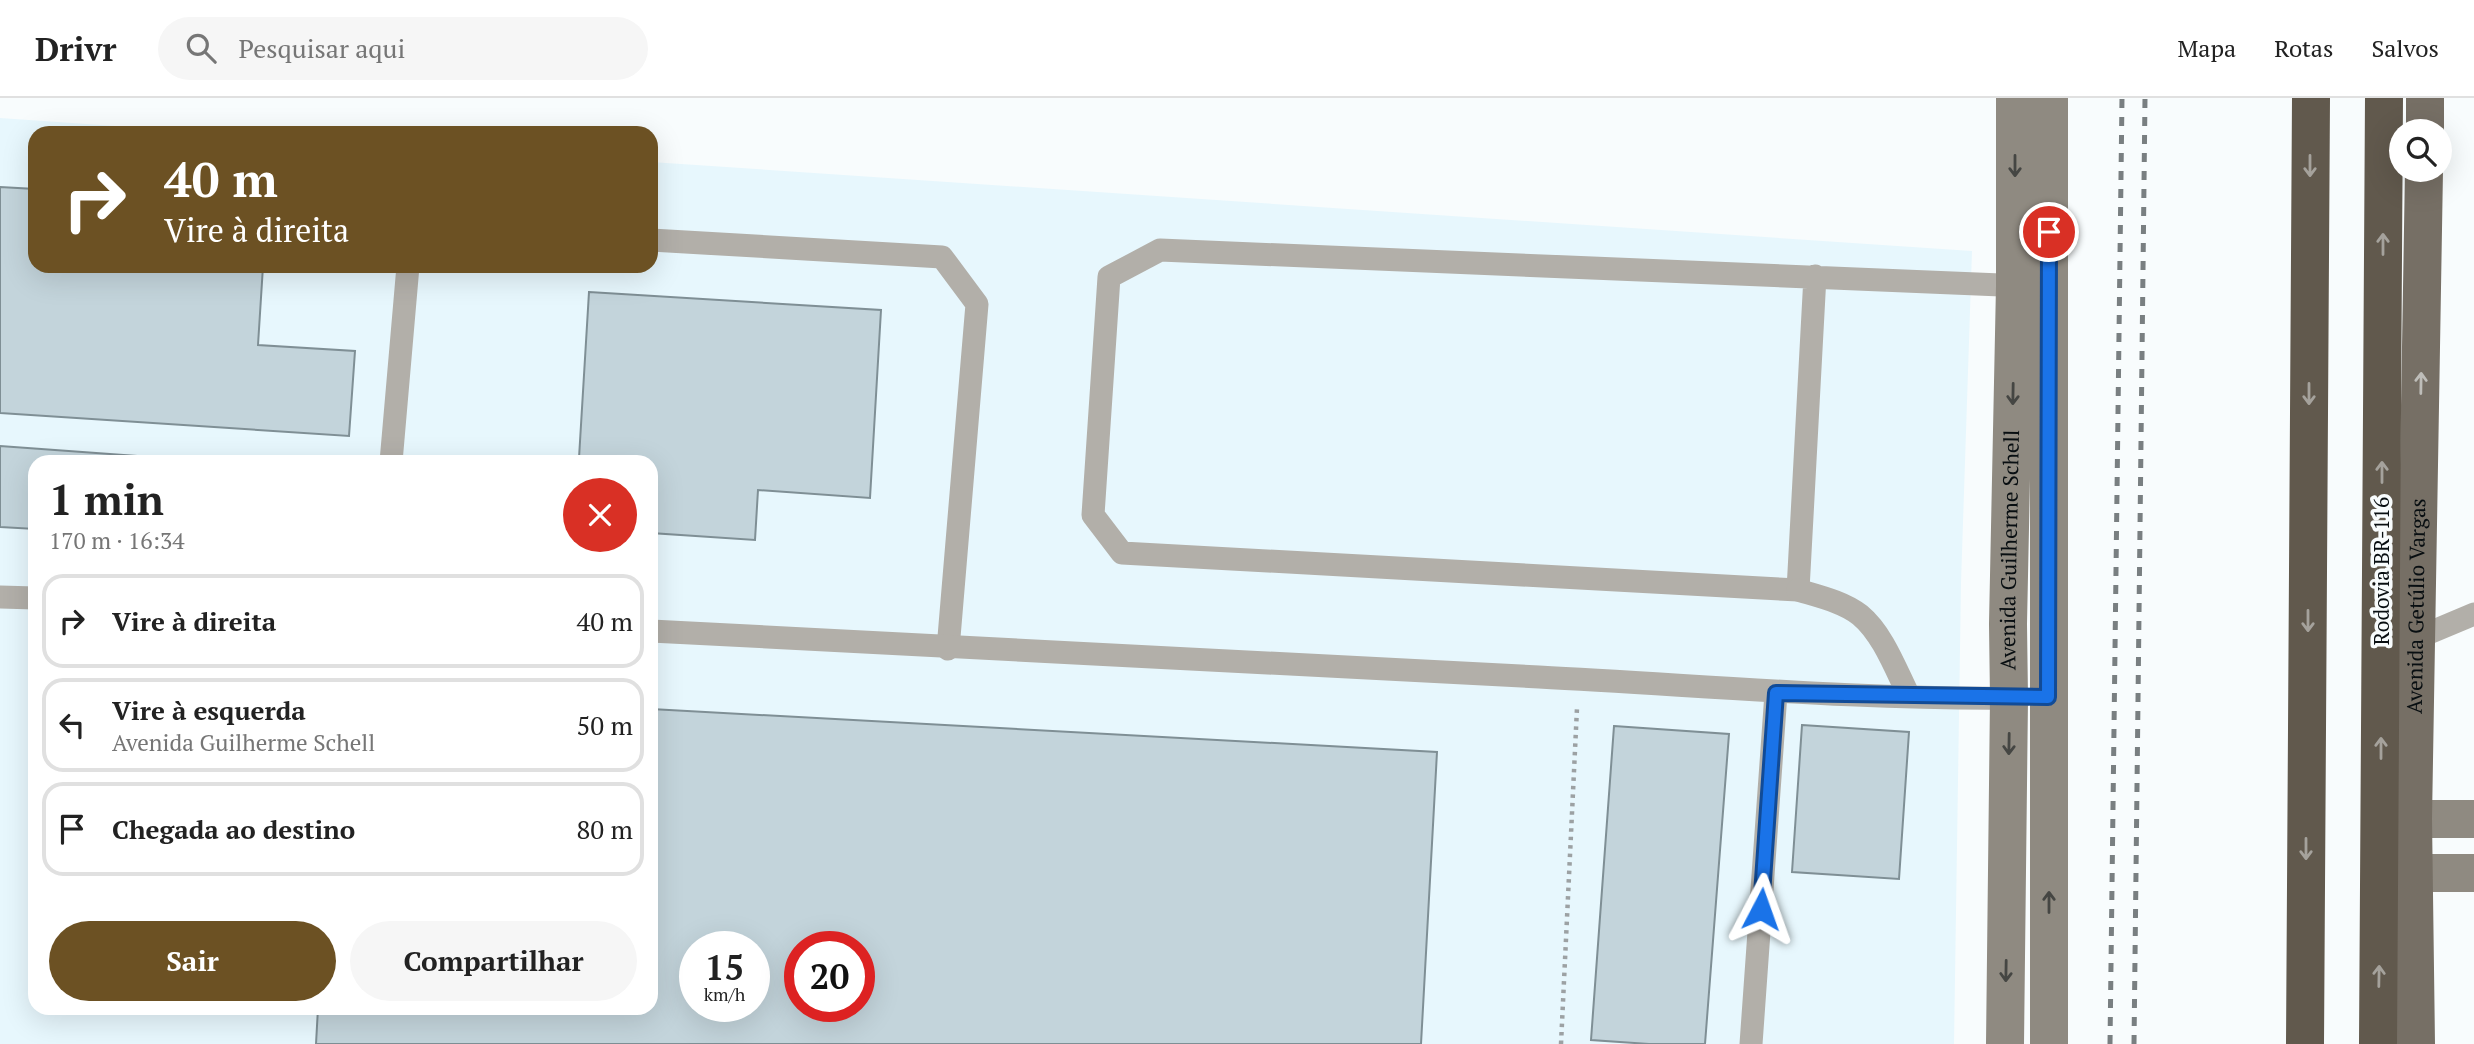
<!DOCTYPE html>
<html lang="pt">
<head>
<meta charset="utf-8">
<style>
	body { margin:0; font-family:"PT Serif",serif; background:#f6f6f6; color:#222; height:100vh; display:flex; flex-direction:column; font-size:26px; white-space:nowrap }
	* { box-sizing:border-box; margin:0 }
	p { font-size:23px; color:#767676 }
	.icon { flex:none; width:38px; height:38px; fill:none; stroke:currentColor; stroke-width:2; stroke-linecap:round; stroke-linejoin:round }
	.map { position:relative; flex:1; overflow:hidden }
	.details { position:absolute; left:28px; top:357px; width:630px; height:560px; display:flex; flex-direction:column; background:#fff; border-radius:21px; box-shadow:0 7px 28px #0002 }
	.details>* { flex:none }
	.top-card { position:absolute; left:28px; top:28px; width:630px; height:147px; border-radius:21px; box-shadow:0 7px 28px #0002; background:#6c5123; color:#fff; overflow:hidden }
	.tools { position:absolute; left:2389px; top:21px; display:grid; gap:14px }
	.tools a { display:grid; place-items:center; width:63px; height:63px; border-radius:50%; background:#fff; box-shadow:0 7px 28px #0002; font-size:35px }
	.speed { position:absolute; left:679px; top:833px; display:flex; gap:14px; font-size:35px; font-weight:700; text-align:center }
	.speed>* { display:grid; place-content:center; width:91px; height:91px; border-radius:50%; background:#fff; box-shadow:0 7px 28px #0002; line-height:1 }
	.speed small { font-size:18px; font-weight:400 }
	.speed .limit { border:10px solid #d22; background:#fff; color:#111 }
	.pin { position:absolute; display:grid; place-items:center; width:60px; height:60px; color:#fff; margin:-30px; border:4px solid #fff; border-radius:50%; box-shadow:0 2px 7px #0007 }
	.me { position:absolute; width:77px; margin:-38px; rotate:4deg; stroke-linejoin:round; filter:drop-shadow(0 0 5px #0008) }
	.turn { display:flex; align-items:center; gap:24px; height:147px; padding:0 21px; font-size:32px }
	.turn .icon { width:91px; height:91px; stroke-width:2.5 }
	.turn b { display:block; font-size:49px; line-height:60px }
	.round { display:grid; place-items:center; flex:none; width:74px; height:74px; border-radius:37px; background:#f6f6f6 }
	.overview { display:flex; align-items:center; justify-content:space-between; height:119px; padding:0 21px }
	h1 { font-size:42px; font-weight:700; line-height:52px }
	.action { display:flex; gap:14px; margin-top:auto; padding:14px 21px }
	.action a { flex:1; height:80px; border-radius:42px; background:#6c5123; color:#fff; font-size:28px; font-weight:700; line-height:80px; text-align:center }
	.action a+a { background:#f6f6f6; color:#222 }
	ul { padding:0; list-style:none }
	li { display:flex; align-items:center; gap:21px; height:94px; margin:0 14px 10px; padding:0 7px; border:4px solid #e0e0e0; border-radius:21px }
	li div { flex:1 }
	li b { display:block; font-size:26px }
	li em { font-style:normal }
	header { display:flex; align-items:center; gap:42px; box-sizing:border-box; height:98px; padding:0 35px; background:#fff; border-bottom:2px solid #e0e0e0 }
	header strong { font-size:33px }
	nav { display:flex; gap:38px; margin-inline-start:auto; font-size:24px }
	.search { width:490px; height:63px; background:#f6f6f6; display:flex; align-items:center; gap:18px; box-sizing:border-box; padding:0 24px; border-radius:38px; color:#767676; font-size:26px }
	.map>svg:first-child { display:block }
</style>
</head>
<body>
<header>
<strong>Drivr</strong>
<div class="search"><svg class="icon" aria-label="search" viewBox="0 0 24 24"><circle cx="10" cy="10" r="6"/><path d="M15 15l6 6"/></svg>Pesquisar aqui</div>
<nav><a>Mapa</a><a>Rotas</a><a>Salvos</a></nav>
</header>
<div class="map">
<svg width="2474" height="946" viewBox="0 0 2474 946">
	<rect width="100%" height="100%" fill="#f8fcfd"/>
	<path fill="#e7f7fd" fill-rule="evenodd" d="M0 20 216 35H35V168H651V64L1972 153 1961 485 1954 946H0ZM35 364H651V910H35ZM695 849H754V908H695ZM800 849H859V908H800Z"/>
	<g fill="#c3d4db" stroke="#7f8f95" stroke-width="2" fill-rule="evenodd">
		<path d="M0 89 35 91V168H263L258 247 355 253 349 338 0 315Z"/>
		<path d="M589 194 881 212 870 400 758 392 755 442 651 435V364H570L579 360Z"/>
		<path d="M0 348 206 363 35 364V431L0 429Z"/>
		<path d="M651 611 1437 654 1421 946H316L318 910H651ZM695 849H754V908H695ZM800 849H859V908H800Z"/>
		<path d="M1802 627 1909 634 1899 781 1792 774Z"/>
		<path d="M1614 628 1729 636 1705 946H1649L1591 942Z"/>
	</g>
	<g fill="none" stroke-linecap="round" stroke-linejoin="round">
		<path stroke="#9ca1a3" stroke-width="4.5" stroke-dasharray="3.5 5" stroke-linecap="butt" d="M1561 946 1577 610"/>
		<g stroke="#b2afa9" stroke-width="23">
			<path d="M651 142 942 159 977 206 948 551"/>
			<path d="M1815 178 1798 492 1122 455 1093 417 1109 179 1160 152 2025 188"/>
			<path d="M391 364 408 168"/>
			<path d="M1798 492C1818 498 1844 504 1860 517 1883 536 1896 572 1909 598"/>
			<path d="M0 499 35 500"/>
			<path d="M651 533C947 551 1243 565 1539 579 1699 587 1859 602 2020 600"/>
			<path d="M2417 540 2474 516"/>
			<path d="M1751 946 1776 595"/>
		</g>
		<g stroke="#8f8a81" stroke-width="38">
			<path d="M2413 721H2474"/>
			<path d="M2416 775H2474"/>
			<path id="s1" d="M2005 946 2009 600 2008 526 2015 188V0"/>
			<path d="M2049 946V0"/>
		</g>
		<g stroke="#766f65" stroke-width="38">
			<path d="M2425 33V0"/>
			<path id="s2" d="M2416 946 2413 721 2424 72"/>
		</g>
		<g stroke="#61594d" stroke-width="38">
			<path d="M2305 946 2311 0"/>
			<path d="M2378 946 2384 0"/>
		</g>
		<g stroke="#797f81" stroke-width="5" stroke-dasharray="9 9" stroke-linecap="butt">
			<path d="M2110 946 2122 0"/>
			<path d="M2134 946 2145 0"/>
		</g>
	</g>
	<defs><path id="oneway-shaft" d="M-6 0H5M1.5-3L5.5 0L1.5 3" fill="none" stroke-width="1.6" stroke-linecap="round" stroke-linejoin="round" transform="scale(1.75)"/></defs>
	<g stroke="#454643">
		<use href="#oneway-shaft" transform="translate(2015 68) rotate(90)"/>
		<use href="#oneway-shaft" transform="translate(2013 296) rotate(91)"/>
		<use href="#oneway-shaft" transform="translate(2009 646) rotate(91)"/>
		<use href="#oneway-shaft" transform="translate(2049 804) rotate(-90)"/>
		<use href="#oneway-shaft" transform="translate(2006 873) rotate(91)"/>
	</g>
	<g stroke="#a5a29c">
		<use href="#oneway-shaft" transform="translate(2310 68) rotate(90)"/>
		<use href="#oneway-shaft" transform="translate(2383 146) rotate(-90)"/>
		<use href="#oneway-shaft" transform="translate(2309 296) rotate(90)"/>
		<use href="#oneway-shaft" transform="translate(2382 374) rotate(-90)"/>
		<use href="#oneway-shaft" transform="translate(2308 523) rotate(90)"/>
		<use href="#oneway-shaft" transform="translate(2381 650) rotate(-90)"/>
		<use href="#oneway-shaft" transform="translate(2306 751) rotate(90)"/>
		<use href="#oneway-shaft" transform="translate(2379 878) rotate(-89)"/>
	</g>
	<use stroke="#bebdb9" href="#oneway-shaft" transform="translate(2421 285) rotate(-89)"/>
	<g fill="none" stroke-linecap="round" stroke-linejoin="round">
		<defs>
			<path id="route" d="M1761 811 1776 595 2048 599 2049 134"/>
		</defs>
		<use href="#route" stroke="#114b97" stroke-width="18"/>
		<use href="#route" stroke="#1a73e8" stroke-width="12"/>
	</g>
	<g text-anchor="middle" stroke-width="7" stroke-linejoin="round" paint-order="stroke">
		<g font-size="21" fill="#080e11" stroke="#f8fcfd">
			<text dy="7" stroke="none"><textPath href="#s1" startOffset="494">Avenida Guilherme Schell</textPath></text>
			<text transform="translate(2382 473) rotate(-90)" y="7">Rodovia BR-116</text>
			<text dy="7" stroke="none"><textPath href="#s2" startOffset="438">Avenida Getúlio Vargas</textPath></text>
		</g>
	</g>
</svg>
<div class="tools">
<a><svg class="icon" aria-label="search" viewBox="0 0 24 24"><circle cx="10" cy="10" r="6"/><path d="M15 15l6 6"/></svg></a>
</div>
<div class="speed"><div>15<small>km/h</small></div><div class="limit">20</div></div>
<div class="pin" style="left:2049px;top:134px;background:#d93025"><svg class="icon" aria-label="arrive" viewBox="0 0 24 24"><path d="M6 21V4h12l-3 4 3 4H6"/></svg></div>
<svg class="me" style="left:1761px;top:811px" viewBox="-20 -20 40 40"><path d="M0-17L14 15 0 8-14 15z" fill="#1a73e8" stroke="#fff" stroke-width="4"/></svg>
<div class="top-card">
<div class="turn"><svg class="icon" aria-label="right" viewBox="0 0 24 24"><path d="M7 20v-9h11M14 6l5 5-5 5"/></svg><div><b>40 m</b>Vire à direita</div></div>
</div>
<section class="details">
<div class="overview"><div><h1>1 min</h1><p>170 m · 16:34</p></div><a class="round" style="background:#d93025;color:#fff"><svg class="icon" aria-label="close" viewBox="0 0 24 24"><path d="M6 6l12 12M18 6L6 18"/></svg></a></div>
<ul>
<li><svg class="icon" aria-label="right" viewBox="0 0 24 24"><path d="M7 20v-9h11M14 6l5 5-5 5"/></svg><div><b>Vire à direita</b></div><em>40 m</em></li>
<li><svg class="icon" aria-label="left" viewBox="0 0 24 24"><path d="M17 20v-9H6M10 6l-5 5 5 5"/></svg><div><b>Vire à esquerda</b><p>Avenida Guilherme Schell</p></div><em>50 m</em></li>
<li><svg class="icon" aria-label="arrive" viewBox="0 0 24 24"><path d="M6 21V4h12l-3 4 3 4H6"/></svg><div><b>Chegada ao destino</b></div><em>80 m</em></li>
</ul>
<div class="action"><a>Sair</a><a>Compartilhar</a></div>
</section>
</div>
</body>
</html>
